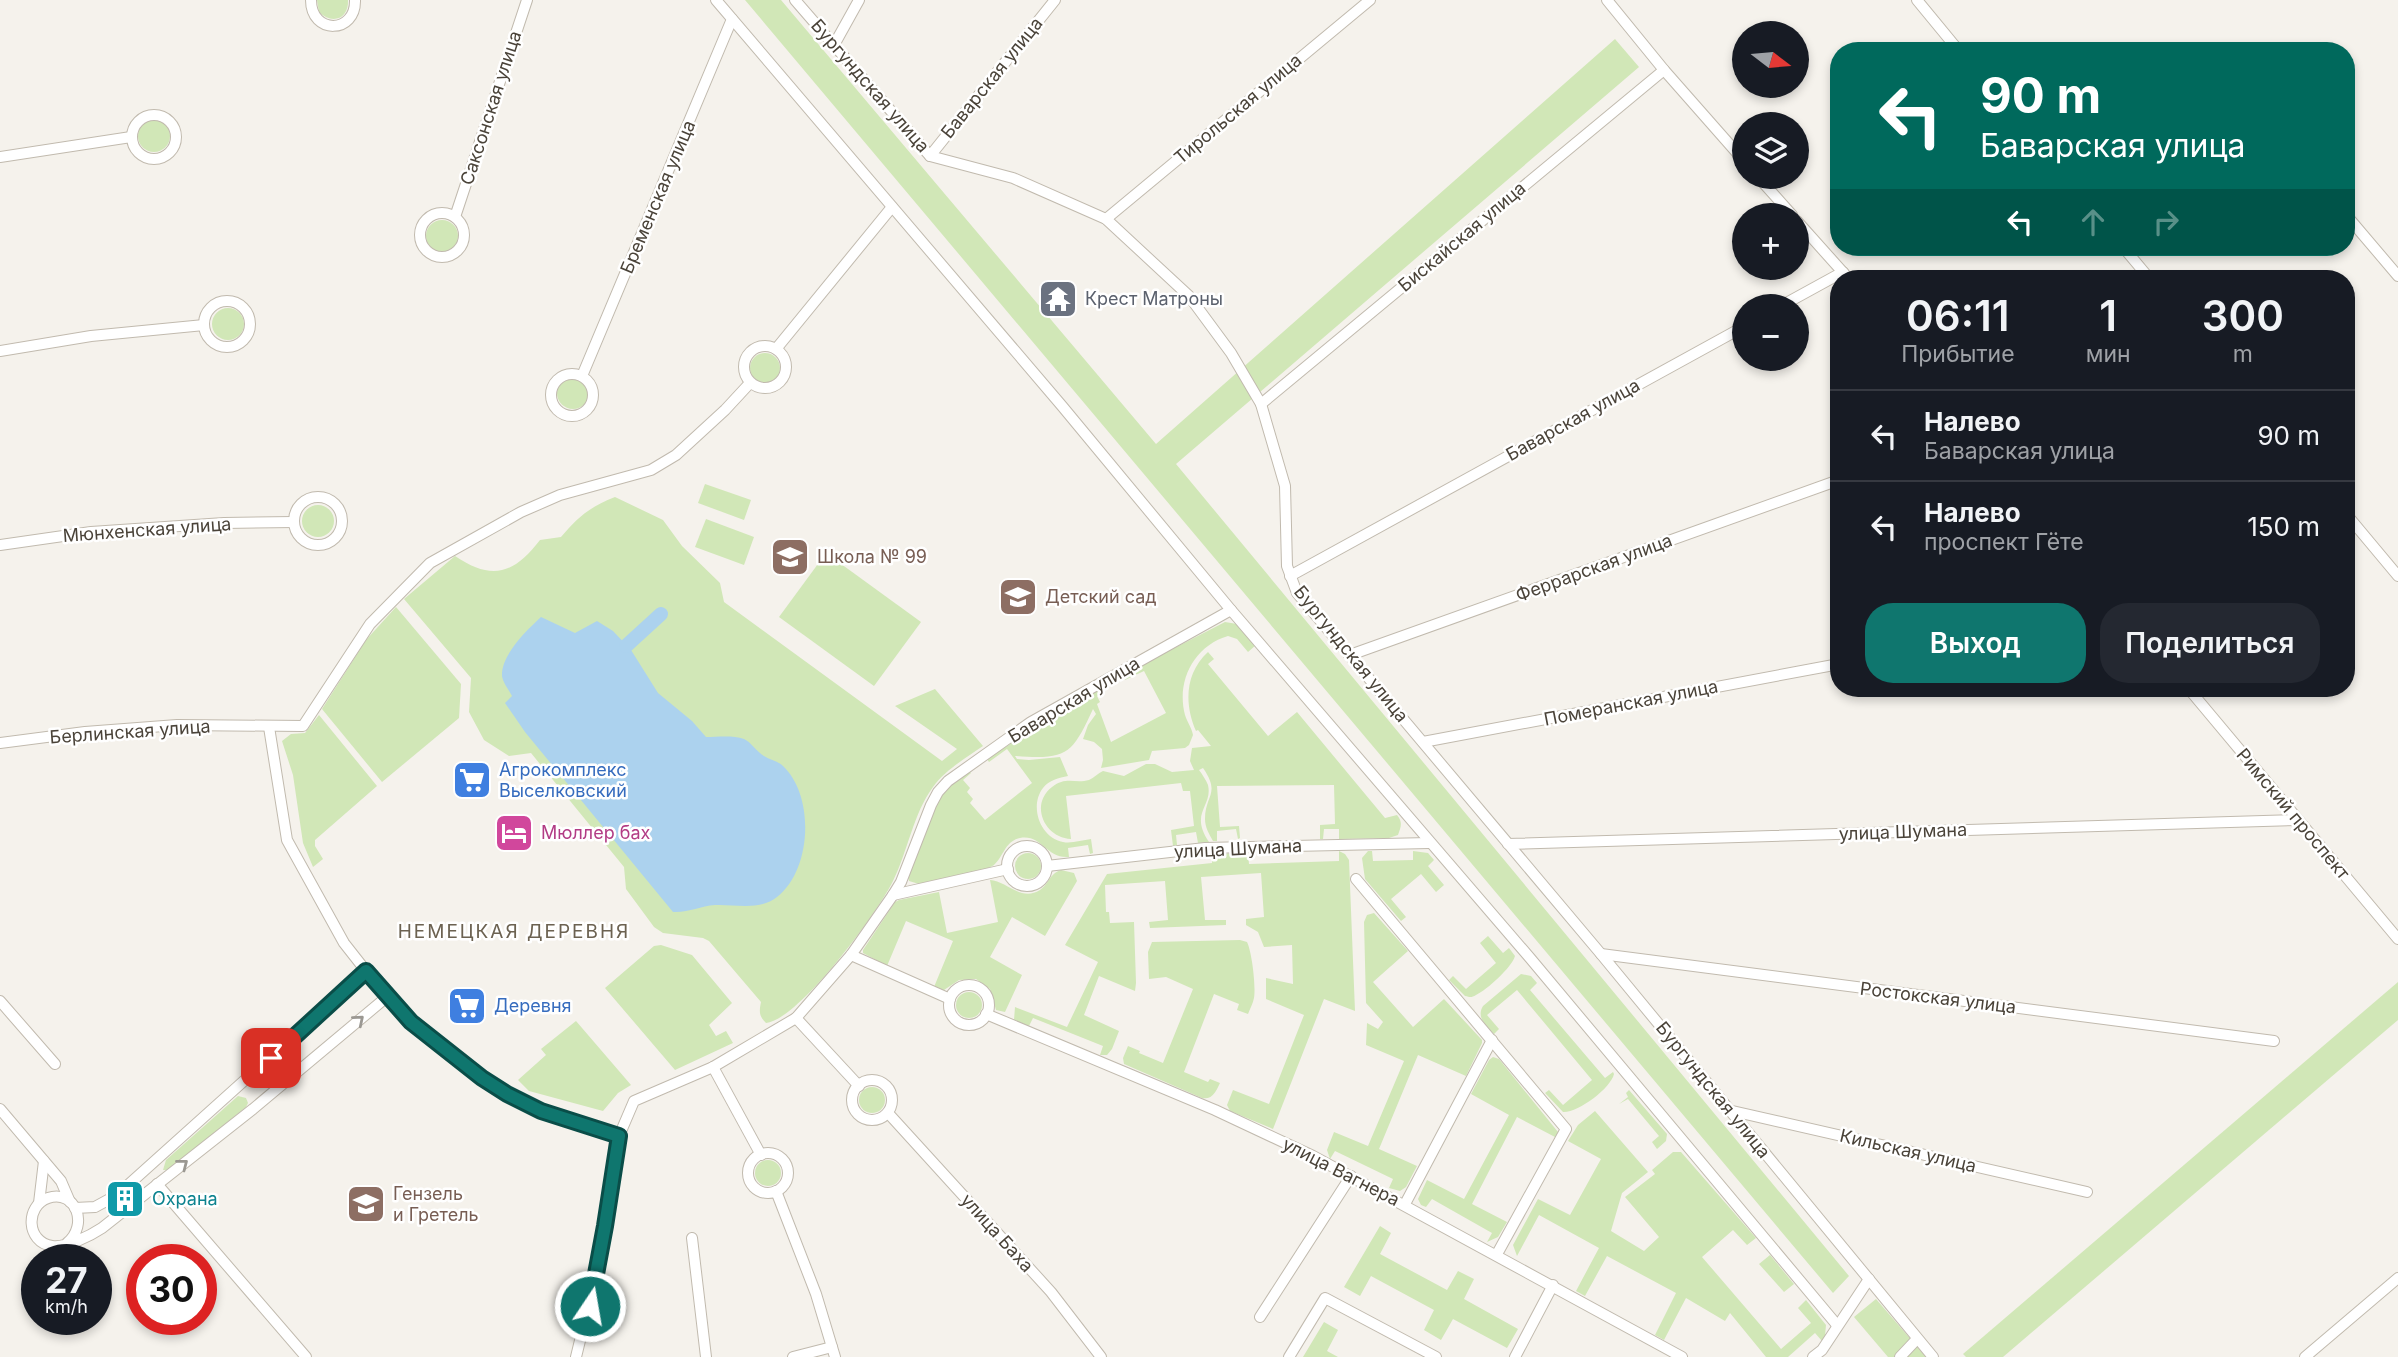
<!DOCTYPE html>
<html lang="ru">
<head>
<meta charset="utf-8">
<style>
	body { margin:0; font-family:Inter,sans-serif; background:#242831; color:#f1f3f6; height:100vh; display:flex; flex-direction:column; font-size:26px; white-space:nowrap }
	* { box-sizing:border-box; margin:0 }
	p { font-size:23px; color:#9ea1a6 }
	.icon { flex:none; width:38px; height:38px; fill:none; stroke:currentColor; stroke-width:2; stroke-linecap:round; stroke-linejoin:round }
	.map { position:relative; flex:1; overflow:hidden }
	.sheet { position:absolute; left:1830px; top:270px; width:525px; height:427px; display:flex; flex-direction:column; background:#171b24; border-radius:28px; box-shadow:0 4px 10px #0003 }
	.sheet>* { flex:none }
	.top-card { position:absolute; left:1830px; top:42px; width:525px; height:214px; border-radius:28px; box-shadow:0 4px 10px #0003; background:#00695c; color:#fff; overflow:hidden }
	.needle { width:46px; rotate:106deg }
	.tools { position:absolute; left:1732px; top:21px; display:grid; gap:14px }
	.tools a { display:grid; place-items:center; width:77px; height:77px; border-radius:50%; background:#171b24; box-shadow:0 4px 10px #0003; font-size:35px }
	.speed { position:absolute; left:21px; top:1244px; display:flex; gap:14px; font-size:35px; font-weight:700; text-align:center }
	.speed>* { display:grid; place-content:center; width:91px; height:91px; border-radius:50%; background:#171b24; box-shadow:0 4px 10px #0003; line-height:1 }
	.speed small { font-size:18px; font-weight:400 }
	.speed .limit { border:10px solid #d22; background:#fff; color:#111 }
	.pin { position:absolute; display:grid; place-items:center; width:60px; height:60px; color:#fff; margin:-30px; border-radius:14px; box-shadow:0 4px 10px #0006 }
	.me { position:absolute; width:77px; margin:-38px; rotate:12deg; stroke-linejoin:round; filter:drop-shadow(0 0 5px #0008) }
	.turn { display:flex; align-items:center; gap:24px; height:147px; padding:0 35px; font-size:32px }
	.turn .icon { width:91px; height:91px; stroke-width:2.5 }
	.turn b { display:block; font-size:49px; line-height:60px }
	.lanes { display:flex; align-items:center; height:66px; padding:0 35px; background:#0003; justify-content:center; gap:35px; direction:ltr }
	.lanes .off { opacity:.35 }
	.eta { display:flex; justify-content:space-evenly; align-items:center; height:119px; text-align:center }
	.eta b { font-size:42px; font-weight:600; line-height:49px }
	.button { display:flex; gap:14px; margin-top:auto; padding:14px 35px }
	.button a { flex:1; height:80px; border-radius:28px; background:#0f766e; color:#fff; font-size:28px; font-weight:600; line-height:80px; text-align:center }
	.button a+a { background:#242831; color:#f1f3f6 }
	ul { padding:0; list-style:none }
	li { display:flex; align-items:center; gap:21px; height:91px; padding:0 35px; border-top:2px solid #363941 }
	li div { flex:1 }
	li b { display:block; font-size:26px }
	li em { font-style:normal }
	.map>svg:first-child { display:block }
</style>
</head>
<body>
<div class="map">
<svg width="2398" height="1357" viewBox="0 0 2398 1357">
	<rect width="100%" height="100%" fill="#f5f2ec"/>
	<g fill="#d1e7b7">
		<path d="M317 0H348C349 19 332 25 319 12Z"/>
		<path d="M745 0H781L1156 444 1615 39 1639 67 1176 464 1849 1276 1833 1293Z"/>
		<circle cx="154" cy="136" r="16"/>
		<circle cx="442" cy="236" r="16"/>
		<circle cx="228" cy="324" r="16"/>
		<circle cx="765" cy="368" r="15"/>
		<circle cx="573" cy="393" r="16"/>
		<path d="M705 484 751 500 744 520 698 503Z"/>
		<path d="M615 497 663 520 682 546 720 583 724 602 942 761 957 749 895 706 935 689 983 746C966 758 945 770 933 787 913 814 908 851 893 881 878 912 799 1020 766 1023 759 1016 759 1012 761 1002L709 941 703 938 663 933 654 927 626 889 624 867 531 753 509 756 484 740 469 712 471 678 404 599 455 556C492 581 514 574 540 540L561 537C579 516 590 507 615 497Z"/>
		<circle cx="318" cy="521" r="16"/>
		<path d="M706 519 754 537 744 565 695 547Z"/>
		<path d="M826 553 921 622 874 686 779 617Z"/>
		<path d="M396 607 461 684 459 718 382 782 322 709 366 640Z"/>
		<path d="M1225 622 1237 624 1256 645 1248 652 1237 639 1228 636C1194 646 1176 681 1185 715 1187 722 1192 728 1193 735L1189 745 1185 748 1152 751 1149 760 1101 768 1103 760 1102 749 1094 742 1083 739 1088 725 1096 714 1093 709C1072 754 1068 760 1015 756L1017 759 1029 760 1060 757 1068 776C1059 778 1049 780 1043 788 1029 806 1040 838 1063 842 1071 844 1082 840 1091 839L1093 853 1090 854 1088 845 1068 848 1069 857C1046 859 1042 834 1020 838 1005 841 1004 856 994 865 985 872 934 880 919 884L909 881 908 875 935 807 946 789 969 771 971 773 963 780 970 788 967 792 973 799 970 803 985 820 1032 783 1007 749 989 762 987 759 1101 685 1105 691 1097 696 1100 702 1097 704 1111 742 1166 713 1144 671 1125 680 1122 675Z"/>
		<path d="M1208 652 1214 659 1208 664 1268 736 1297 712 1385 818 1397 815C1403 822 1401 827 1398 835L1389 838 1339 839V829H1324L1323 839H1320V825L1335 824 1334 785 1217 786 1220 827 1239 826 1240 838 1238 839 1236 829 1217 831V841H1213C1209 834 1205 827 1205 819 1205 795 1221 794 1203 768L1199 770C1202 774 1206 780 1208 785 1213 807 1189 812 1209 842L1198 843 1196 832 1176 835 1177 845 1173 846 1171 830 1194 826 1190 791H1183L1181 783 1066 796 1071 839C1045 838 1029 805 1052 787 1066 776 1075 784 1089 780 1094 778 1098 773 1103 771L1124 776 1146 764H1155L1172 772 1194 770 1190 761 1192 748 1211 746 1198 730 1196 731C1184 704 1185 673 1208 652Z"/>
		<path d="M319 715 377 786 315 840V846L323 859 313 867 303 843 293 775 282 741 291 734 305 733Z"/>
		<path d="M1339 851 1345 854 1349 860 1355 1011 1324 999 1273 1129 1230 1111 1227 1105 1233 1090 1269 1104 1304 1015 1266 999V978L1293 984 1292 945 1264 947 1258 932 1246 925V919L1264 917 1261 873 1201 877 1205 920H1226V925L1150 928 1149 922 1168 920 1165 881 1105 885 1106 912H1109L1110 923 1134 922 1136 983 1135 991 1099 976 1084 1015 1119 1031 1112 1049 1107 1055H1100L1103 1046 1033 1018 1029 1026 1014 1020 1015 1007 1067 1027 1098 962 1065 945 1107 874 1212 863V854L1248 853 1249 864 1339 861Z"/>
		<path d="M1368 851H1372L1373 861 1413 860V851L1428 853 1434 860 1428 866 1444 885 1436 892 1421 874 1391 899 1406 917 1401 921 1365 879 1362 858Z"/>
		<circle cx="1028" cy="866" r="13"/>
		<path d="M1061 870 1074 873 1077 881 1045 936 1012 917 990 957 1022 975 1005 1012 996 1010 990 989 976 979 959 980 944 990 934 987 953 941 906 921 887 966 863 953V950L895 902 899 900 939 892 947 933 998 922 990 880C1007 881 1021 902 1040 890 1049 884 1049 874 1061 870Z"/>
		<path d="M1374 913 1408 951 1373 982 1413 1027 1444 999 1482 1040V1043L1466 1076 1418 1055 1379 1149 1417 1166 1406 1187 1400 1191 1389 1188 1393 1179 1335 1151 1330 1159 1327 1150 1334 1132 1368 1146 1404 1061 1366 1045 1367 1023 1378 1029 1383 1022 1366 1003 1364 922 1367 915Z"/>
		<path d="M1488 936 1503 953 1509 948 1515 956C1512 967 1487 990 1476 995 1471 998 1470 997 1465 996L1449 980 1453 976 1466 989 1496 963 1480 943Z"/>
		<path d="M1240 940 1247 942C1252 952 1256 987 1254 998 1253 1003 1250 1009 1248 1014L1237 1010 1239 1004 1214 994 1184 1072 1208 1082 1210 1079 1220 1083C1216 1091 1213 1100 1202 1098L1124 1064 1123 1058 1128 1046 1140 1051 1139 1053 1163 1063 1193 989 1166 977 1149 979 1148 952 1152 942Z"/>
		<path d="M661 945 692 955 732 1003 709 1025 716 1036 726 1031 733 1043 675 1070 605 988 654 946Z"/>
		<path d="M1521 974 1531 976 1537 983 1530 990 1605 1078 1613 1072 1614 1074C1611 1088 1578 1113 1563 1112L1545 1093 1549 1090 1563 1105 1592 1080 1517 990 1487 1015 1499 1029 1494 1034C1486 1025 1476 1018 1483 1006Z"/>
		<path d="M2398 982V1020L2003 1357H1966L1963 1354Z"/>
		<circle cx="969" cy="1005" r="13"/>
		<path d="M576 1021 631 1085 618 1093 603 1111 529 1091 518 1080 546 1055 541 1049Z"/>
		<path d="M1493 1057 1499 1059 1558 1132 1555 1137 1517 1117 1472 1204 1507 1222 1498 1237 1487 1242 1492 1233 1432 1199 1426 1207 1421 1205 1418 1199 1427 1180 1464 1199 1509 1115 1471 1094 1489 1060Z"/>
		<circle cx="872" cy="1100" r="13"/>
		<path d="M1629 1090 1667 1134 1666 1141 1657 1149 1652 1142 1659 1136 1628 1099 1619 1104 1628 1097 1626 1093Z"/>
		<path d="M238 1096 246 1098 248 1103 246 1107 169 1170H163L166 1160Z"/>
		<path d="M1595 1111 1648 1172 1622 1193 1611 1231 1644 1251 1659 1237 1625 1197 1655 1174 1652 1170 1673 1152H1681L1756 1238 1747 1245 1733 1230 1702 1257 1781 1349 1811 1323 1798 1308 1806 1300 1826 1325 1825 1336 1822 1341 1815 1333 1788 1357H1766L1730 1313 1725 1321 1686 1298 1664 1340 1655 1335 1676 1293 1607 1256 1585 1296 1576 1291 1599 1248 1539 1215 1517 1256 1513 1245 1538 1199 1570 1215 1601 1159 1568 1141 1578 1125Z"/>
		<circle cx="768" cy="1173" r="13"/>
		<path d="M1380 1226 1391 1233 1380 1254 1447 1290 1458 1271 1474 1279 1464 1299 1518 1329 1507 1348 1453 1319 1441 1340 1424 1330 1434 1310 1371 1276 1360 1296 1344 1287Z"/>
		<path d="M1770 1255 1794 1284 1784 1292 1759 1264Z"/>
		<path d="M1876 1299 1926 1357H1888L1854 1317Z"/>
		<path d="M1324 1322 1338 1330 1327 1351 1338 1357H1303Z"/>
	</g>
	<path fill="#acd2ee" d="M541 617 575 633 597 621 613 631 631 650 658 693 692 721 706 737C717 737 733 735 744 739 751 742 757 752 764 756 770 760 778 761 783 766 815 796 812 870 777 897 760 911 734 904 715 905 700 906 688 913 673 912L525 732 505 703 512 696C509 690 503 683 502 676 501 655 526 631 541 617Z"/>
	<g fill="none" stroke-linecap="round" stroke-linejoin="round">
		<path stroke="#acd2ee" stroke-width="14" d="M626 646 661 614"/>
		<defs>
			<g id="minor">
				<path d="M311 0C311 35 356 34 355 0"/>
				<path d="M716 0 1062 406 1231 610 1530 958 1837 1325"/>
				<path d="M795 0 930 156 1013 178 1106 219 1189 296 1231 353 1261 404 1285 486 1287 566 1297 593 1601 954 1933 1357"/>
				<path d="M1607 0 1664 70 1745 162"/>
				<path d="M1917 0 1959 51"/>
				<path d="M834 45 859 0"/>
				<circle cx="154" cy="137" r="22"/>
				<path d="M930 156 1055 0"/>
				<path d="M0 157 131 137"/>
				<path d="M1758 177 1792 215"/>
				<circle cx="442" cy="235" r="22"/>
				<path d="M2347 216 2398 276"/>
				<path d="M455 217 527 0"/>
				<path d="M1106 219 1370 0"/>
				<path d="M1797 221 1848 278"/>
				<path d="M2123 247 2149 278"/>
				<circle cx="227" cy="324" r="23"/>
				<path d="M1781 306 1843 272"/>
				<circle cx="765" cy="367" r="21"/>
				<path d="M776 349 892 207"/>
				<path d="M0 351 91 336 204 325"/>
				<circle cx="572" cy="395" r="21"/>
				<path d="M582 376 732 19"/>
				<path d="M1261 404 1664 70"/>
				<circle cx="318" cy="521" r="24"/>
				<path d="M2347 515 2398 576"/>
				<path d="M0 545 91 532 224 523 294 522"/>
				<path d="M1290 576 1745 326"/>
				<path d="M1350 655 1839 480"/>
				<path d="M2188 688 2398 939"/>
				<path d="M269 727 287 840 344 943 366 971 411 1022 482 1078 507 1094 541 1111 619 1136 634 1101 713 1067 796 1018 851 955 893 895 901 882 931 805 938 792 948 781 1031 722 1231 610"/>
				<path d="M1423 742 1839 664"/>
				<path d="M0 743 85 732 177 725 303 726 370 624 430 563 521 512 560 495 651 470 676 455 725 410 750 383"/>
				<path d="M1508 844 2298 820"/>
				<circle cx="1027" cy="866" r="20"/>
				<path d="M1047 866 1205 848 1429 843"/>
				<path d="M1356 879 1566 1129 1497 1254"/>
				<path d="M893 895 1008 869"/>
				<path d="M1601 954 2274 1041"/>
				<path d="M851 955 950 999"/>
				<circle cx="969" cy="1005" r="20"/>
				<path d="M0 1001 55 1064"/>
				<path d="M986 1014 1215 1110 1313 1156 1682 1357"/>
				<path d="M796 1018 859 1086"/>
				<path d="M713 1067 761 1155"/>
				<circle cx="872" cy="1100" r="20"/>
				<path d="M0 1109 61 1181 70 1202"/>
				<path d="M1728 1110 2087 1192"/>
				<path d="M888 1113 1051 1292 1101 1357"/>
				<circle cx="768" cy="1173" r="20"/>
				<path d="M157 1184 306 1357"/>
				<path d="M776 1191 816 1294 835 1357"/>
				<path d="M39 1203 44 1161"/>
				<path d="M1405 1204 1492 1040"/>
				<path d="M75 1208 95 1207 117 1195 366 971"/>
				<path d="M692 1238 706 1357"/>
				<path d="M67 1243C89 1225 76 1189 48 1198 25 1206 26 1242 52 1246 66 1248 90 1236 102 1228L253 1109 388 996"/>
				<path d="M1260 1317 1351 1176"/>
				<path d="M576 1357 600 1258 619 1136"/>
				<path d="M793 1357 832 1347"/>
				<path d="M1289 1357 1325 1298 1436 1357"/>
				<path d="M1515 1357 1553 1285"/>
				<path d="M1813 1357 1822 1350 1869 1279"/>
				<path d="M1900 1357 1917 1339"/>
				<path d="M2305 1357 2398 1278"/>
			</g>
		</defs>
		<use href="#minor" stroke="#c1baae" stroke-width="12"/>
		<use href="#minor" stroke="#fff" stroke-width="10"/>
	</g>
	<defs><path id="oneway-chevron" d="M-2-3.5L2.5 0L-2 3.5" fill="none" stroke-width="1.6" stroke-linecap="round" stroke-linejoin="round" transform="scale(1.75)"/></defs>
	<g stroke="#9b9892">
		<use href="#oneway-chevron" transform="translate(359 1020) rotate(-40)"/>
		<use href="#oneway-chevron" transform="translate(183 1164) rotate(-38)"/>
	</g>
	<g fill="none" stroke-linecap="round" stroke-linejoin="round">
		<defs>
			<path id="route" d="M271 1058 366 971 411 1022 482 1078 507 1094 541 1111 619 1136 605 1226 590 1306"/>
		</defs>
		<use href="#route" stroke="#0a4d48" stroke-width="18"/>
		<use href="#route" stroke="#0f766e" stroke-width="12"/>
	</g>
	<defs>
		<symbol id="temple-square" viewBox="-11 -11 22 22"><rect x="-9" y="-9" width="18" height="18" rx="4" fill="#6b7280" stroke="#fff"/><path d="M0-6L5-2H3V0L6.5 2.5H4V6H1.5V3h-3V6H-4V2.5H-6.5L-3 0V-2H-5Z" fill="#fff"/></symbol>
		<symbol id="school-square" viewBox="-11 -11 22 22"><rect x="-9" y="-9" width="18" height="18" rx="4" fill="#8d6e63" stroke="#fff"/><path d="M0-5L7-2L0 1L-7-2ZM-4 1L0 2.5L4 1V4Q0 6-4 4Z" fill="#fff"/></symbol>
		<symbol id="supermarket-square" viewBox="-11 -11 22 22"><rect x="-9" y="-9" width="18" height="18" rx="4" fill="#3f7fe0" stroke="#fff"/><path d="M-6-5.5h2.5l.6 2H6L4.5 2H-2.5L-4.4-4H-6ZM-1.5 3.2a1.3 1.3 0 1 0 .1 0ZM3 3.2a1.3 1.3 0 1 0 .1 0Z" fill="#fff"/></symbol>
		<symbol id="hotel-square" viewBox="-11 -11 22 22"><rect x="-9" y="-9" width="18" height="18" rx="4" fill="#d1479c" stroke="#fff"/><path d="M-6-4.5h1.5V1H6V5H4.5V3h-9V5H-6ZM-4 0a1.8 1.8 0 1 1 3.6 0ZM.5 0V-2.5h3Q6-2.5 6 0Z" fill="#fff"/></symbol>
		<symbol id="building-square" viewBox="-11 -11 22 22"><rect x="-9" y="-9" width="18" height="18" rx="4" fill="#0f9aa8" stroke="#fff"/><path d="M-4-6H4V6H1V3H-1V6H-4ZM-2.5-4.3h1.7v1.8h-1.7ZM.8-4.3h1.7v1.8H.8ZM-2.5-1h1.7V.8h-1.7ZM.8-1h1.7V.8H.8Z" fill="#fff"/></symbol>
	</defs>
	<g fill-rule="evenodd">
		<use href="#temple-square" x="1036" y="277" width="44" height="44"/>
		<use href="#school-square" x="768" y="535" width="44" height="44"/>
		<use href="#school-square" x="996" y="575" width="44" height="44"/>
		<use href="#supermarket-square" x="450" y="758" width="44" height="44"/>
		<use href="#hotel-square" x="492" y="811" width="44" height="44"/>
		<use href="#supermarket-square" x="445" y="984" width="44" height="44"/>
		<use href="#building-square" x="103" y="1177" width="44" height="44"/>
		<use href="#school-square" x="344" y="1182" width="44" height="44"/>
	</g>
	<g text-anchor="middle" stroke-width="5" stroke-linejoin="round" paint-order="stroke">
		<g font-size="18" fill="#4a4339" stroke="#fff">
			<text transform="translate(992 78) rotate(-51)" y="6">Баварская улица</text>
			<text transform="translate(870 86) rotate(49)" y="6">Бургундская улица</text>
			<text transform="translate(491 108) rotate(-72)" y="6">Саксонская улица</text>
			<text transform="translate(1238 109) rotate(-40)" y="6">Тирольская улица</text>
			<text transform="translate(658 197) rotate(-67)" y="6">Бременская улица</text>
			<text transform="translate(1462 237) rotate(-40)" y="6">Бискайская улица</text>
			<text transform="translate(1573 420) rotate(-29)" y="6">Баварская улица</text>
			<text transform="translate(147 530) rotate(-4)" y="6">Мюнхенская улица</text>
			<text transform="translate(1594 568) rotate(-20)" y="6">Феррарская улица</text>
			<text transform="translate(1351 654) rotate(51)" y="6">Бургундская улица</text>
			<text transform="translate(1074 700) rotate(-31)" y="6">Баварская улица</text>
			<text transform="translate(1631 703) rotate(-11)" y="6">Померанская улица</text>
			<text transform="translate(130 732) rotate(-4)" y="6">Берлинская улица</text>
			<text transform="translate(2293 814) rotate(50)" y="6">Римский проспект</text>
			<text transform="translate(1903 832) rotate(-2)" y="6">улица Шумана</text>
			<text transform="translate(1238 849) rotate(-3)" y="6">улица Шумана</text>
			<text transform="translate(1938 998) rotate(7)" y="6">Ростокская улица</text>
			<text transform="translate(1713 1090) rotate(51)" y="6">Бургундская улица</text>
			<text transform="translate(1908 1151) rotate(13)" y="6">Кильская улица</text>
			<text transform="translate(1341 1172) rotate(27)" y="6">улица Вагнера</text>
			<text transform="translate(997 1233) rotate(48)" y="6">улица Баха</text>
		</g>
		<g font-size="18" fill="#5b616d" stroke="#fff" text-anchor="start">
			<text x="1085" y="305">Крест Матроны</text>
		</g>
		<g font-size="18" fill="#785e54" stroke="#fff" text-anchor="start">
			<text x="817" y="563">Школа № 99</text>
			<text x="1045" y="603">Детский сад</text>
			<text x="393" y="1200">Гензель<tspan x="393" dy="21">и Гретель</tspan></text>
		</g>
		<g font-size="18" fill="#366cbe" stroke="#fff" text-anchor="start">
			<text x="499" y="776">Агрокомплекс<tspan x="499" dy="21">Выселковский</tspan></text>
			<text x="494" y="1012">Деревня</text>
		</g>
		<g font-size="18" fill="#b23c85" stroke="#fff" text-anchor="start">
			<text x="541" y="839">Мюллер бах</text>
		</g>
		<g font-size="18" fill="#0d838f" stroke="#fff" text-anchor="start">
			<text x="152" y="1205">Охрана</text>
		</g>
		<g font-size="19" letter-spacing="2" fill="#6c6251" stroke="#fff">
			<text x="514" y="938">НЕМЕЦКАЯ ДЕРЕВНЯ</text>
		</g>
	</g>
</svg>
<div class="tools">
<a><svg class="needle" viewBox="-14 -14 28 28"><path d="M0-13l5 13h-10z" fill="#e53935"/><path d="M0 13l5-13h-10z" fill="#9ea1a6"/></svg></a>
<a><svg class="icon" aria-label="layers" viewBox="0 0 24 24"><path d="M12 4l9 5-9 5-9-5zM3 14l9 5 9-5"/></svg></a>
<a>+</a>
<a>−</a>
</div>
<div class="speed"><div>27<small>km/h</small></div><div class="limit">30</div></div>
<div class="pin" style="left:271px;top:1058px;background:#d93025"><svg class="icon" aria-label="arrive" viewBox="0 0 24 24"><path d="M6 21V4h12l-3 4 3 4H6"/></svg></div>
<svg class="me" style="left:590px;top:1306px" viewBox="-20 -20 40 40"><circle r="17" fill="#0f766e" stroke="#fff" stroke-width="3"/><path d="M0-11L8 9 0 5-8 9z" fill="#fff"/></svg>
<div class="top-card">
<div class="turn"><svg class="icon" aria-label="left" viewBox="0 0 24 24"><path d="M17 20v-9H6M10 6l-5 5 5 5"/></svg><div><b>90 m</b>Баварская улица</div></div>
<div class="lanes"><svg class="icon" aria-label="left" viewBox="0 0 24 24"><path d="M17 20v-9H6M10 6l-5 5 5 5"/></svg><svg class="icon off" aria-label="ahead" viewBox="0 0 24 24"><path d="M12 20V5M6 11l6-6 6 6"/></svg><svg class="icon off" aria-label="right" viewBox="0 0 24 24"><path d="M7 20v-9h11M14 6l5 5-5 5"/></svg></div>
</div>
<section class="sheet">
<div class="eta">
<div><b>06:11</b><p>Прибытие</p></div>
<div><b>1</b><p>мин</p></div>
<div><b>300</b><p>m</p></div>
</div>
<ul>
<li><svg class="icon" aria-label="left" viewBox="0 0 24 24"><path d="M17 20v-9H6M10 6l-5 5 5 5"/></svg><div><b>Налево</b><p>Баварская улица</p></div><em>90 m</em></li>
<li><svg class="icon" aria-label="left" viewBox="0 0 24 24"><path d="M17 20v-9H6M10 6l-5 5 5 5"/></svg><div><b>Налево</b><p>проспект Гёте</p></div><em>150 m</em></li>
</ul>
<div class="button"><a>Выход</a><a>Поделиться</a></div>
</section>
</div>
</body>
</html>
